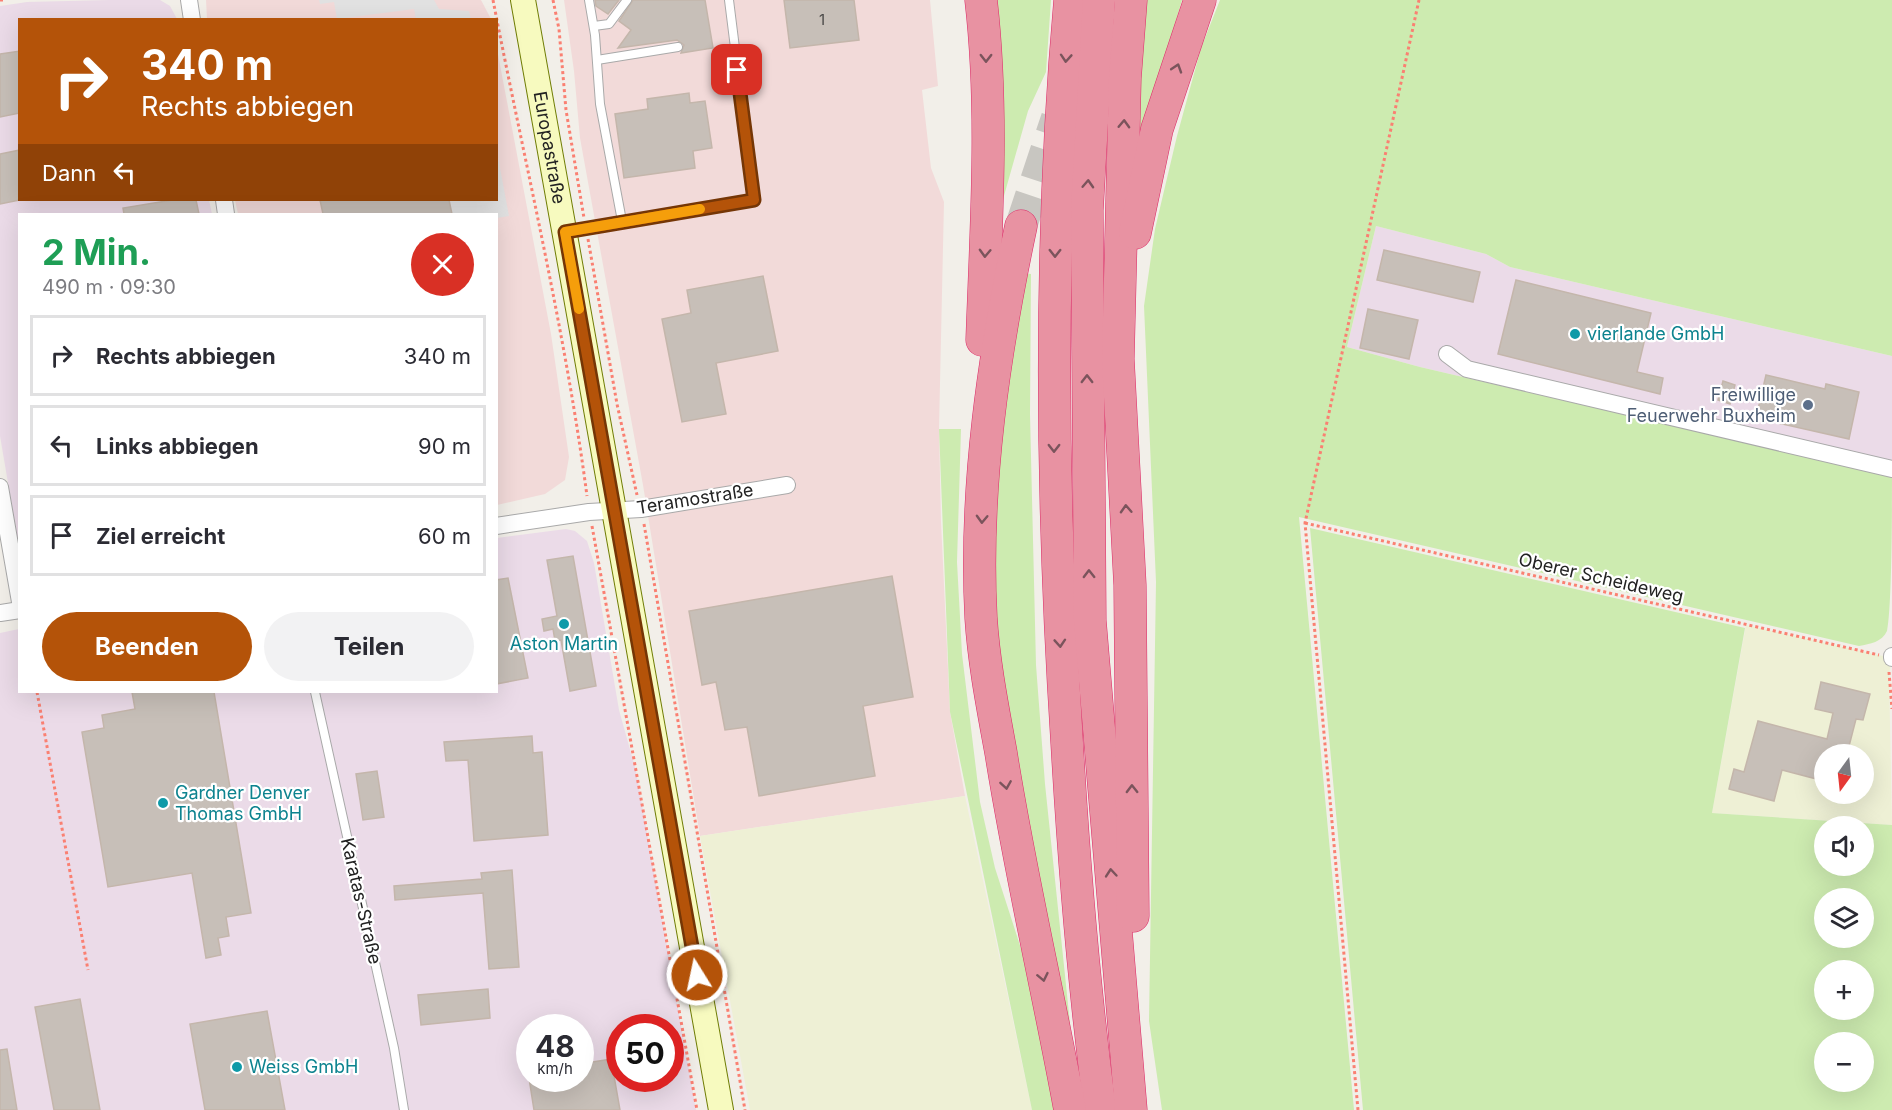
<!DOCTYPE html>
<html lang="de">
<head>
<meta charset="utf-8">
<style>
	body { margin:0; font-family:Inter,sans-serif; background:#f2f2f3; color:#2b2b33; height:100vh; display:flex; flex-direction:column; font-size:22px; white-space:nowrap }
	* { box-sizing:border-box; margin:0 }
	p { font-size:20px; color:#7c7c81 }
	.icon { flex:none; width:33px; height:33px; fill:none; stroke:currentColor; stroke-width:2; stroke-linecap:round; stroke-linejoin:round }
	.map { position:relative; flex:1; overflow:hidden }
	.side { position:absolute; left:18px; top:213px; width:480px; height:480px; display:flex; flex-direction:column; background:#fff; border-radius:0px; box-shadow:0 6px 24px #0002 }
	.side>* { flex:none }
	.top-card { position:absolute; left:18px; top:18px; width:480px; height:183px; border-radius:0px; box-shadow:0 6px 24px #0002; background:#b45309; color:#fff; overflow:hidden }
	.needle { width:39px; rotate:195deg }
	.tools { position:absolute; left:1814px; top:744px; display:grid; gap:12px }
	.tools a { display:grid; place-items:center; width:60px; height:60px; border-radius:50%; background:#fff; box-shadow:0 6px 24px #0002; font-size:30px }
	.speed { position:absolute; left:516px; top:1014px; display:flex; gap:12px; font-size:30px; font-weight:700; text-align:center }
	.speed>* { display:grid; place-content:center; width:78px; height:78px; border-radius:50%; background:#fff; box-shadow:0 6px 24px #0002; line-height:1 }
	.speed small { font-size:15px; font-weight:400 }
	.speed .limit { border:9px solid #d22; background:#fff; color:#111 }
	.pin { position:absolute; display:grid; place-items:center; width:51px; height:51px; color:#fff; margin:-26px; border-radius:12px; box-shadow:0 3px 9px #0006 }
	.me { position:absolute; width:66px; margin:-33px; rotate:350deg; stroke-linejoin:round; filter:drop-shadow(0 0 4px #0008) }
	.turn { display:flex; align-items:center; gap:21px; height:126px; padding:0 24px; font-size:27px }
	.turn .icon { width:78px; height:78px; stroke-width:2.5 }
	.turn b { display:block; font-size:42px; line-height:51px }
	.then { display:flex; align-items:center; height:57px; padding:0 24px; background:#0003; gap:12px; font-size:22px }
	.round { display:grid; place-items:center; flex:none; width:63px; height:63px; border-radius:32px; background:#f2f2f3 }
	.summary { display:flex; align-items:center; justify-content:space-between; height:102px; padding:0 24px }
	h1 { font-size:36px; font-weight:700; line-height:45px; color:#1e9e55 }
	.action { display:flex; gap:12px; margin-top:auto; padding:12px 24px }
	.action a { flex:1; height:69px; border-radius:36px; background:#b45309; color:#fff; font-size:24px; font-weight:700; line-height:69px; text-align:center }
	.action a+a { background:#f2f2f3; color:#2b2b33 }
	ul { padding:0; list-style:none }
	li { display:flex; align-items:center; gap:18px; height:81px; margin:0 12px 9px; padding:0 12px; border:3px solid #e1e1e2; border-radius:0px }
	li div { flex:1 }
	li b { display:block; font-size:22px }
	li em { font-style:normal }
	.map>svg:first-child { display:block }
</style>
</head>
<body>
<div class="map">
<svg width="1892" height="1110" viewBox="0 0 1892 1110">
	<rect width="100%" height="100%" fill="#f2efe9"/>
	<g fill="#f2dad9">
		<path d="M206 0H481L491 19H207Z"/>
		<path d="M564 0H930L938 86 922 90 931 168 944 202 939 429 941 522 950 712 965 796 700 836 643 485 580 138 574 71Z"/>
		<path d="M497 49 551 334 569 457 565 480 545 494 497 505 496 214H238L235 200H496Z"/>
	</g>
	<g fill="#ebdbe8" fill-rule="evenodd">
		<path d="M109 0H160L170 6 177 19 20 20V200H209L212 214H20L19 547 0 436V6L27 2Z"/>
		<path d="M1376 226 1486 254 1510 267 1892 356V477L1420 367 1347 347Z"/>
		<path d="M566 529 575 531 587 541 594 563 619 710 636 771 696 1110H0V633L19 629 20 692H496L497 538ZM530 1028H580V1078H530ZM620 1028H670V1078H620Z"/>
	</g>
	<g fill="#eef0d5" fill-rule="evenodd">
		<path d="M1746 625 1892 658 1889 674 1892 825 1712 813ZM1824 754H1863V794H1824Z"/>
		<path d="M965 796 1032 1110H750L700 836Z"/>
	</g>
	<g fill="#cdebb0" fill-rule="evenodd">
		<path d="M991 0H1051L1046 72 1028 111 998 217Z"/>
		<path d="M1141 0H1182L1131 180Z"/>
		<path d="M1220 0H1892V356L1510 267 1486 254 1376 226 1347 347 1420 367 1892 477C1892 508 1892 607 1887 631 1882 642 1870 644 1859 646L1299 517 1354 1110H1162L1149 1021 1156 582 1144 306 1155 229 1177 136 1201 48Z"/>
		<path d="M1024 273 1031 274 1030 414 1036 665 1045 784 1075 1071 1008 730 993 598 998 454Z"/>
		<path d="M939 429H961L957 562 962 654 980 802 995 868 1025 961 1056 1110H1032L950 712Z"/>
		<path d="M1310 528 1745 628 1712 813 1892 825V1110H1363ZM1863 826V866H1824V826ZM1824 898H1863V938H1824ZM1824 970H1863V1010H1824ZM1863 1042V1082H1824V1042Z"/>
	</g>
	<g fill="#e2e2e2">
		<path d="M319 0H434L439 9 469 11 471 19H416L414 9 337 19 334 2 320 4Z"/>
		<path d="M497 152 509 216 497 218 496 214H452L449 200H496Z"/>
	</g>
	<g fill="#c7bfb8" stroke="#c4b6ab" stroke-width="1.5">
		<path d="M595 0H619L608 14 596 6Z"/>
		<path d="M633 0H705L713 48 681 53 684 45 677 40 618 48 631 30 619 21Z"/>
		<path d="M784 0H854L859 40 790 48Z"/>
		<path d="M20 51V113L0 117V54Z"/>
		<path d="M689 93 690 103 705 101 712 148 693 151 695 168 624 178 615 114 648 109 647 99Z"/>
		<path d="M20 150V200L0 204V154Z"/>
		<path d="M172 200H196L199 214H124L123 208Z"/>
		<path d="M320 200H449L452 214H323Z"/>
		<path d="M1384 250 1480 272 1473 302 1377 280Z"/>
		<path d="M763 276 778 351 716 363 726 414 682 422 662 319 691 313 687 290Z"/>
		<path d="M1516 280 1651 313 1637 372 1663 378 1660 394 1498 354Z"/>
		<path d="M1368 309 1418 320 1409 359 1360 348Z"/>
		<path d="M1766 375 1825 389 1826 384 1859 392 1849 439 1756 418Z"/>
		<path d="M1723 381 1735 385 1730 404 1718 400Z"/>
		<path d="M573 556 596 686 570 691 561 640 555 641 553 629 544 631 542 619 557 616 547 560Z"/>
		<path d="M892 576 913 697 863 706 875 776 759 796 747 727 725 730 716 682 702 685 689 611Z"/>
		<path d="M508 578 528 678 496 684V580Z"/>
		<path d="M1821 682 1870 694 1863 720 1856 719 1847 754H1824V781L1782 770 1774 801 1729 789 1734 769 1744 772 1758 721 1827 739 1833 713 1815 709Z"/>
		<path d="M132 692H214L251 913 226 917 229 936 218 938 221 955 206 958 192 873 108 887 82 732 104 728 102 715 135 709Z"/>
		<path d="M532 736 533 753 542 752 548 835 474 841 468 760 446 761 444 742Z"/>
		<path d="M377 771 384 817 363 820 356 774Z"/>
		<path d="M512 870 519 967 489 969 483 893 395 900 394 886 482 879 481 873Z"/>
		<path d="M488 989 490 1018 421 1025 418 995Z"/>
		<path d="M80 999 100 1110H54L35 1007Z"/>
		<path d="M267 1011 285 1110H205L190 1024Z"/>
		<path d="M7 1049 17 1110H0V1050Z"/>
		<path d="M611 1059 620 1110H534L529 1078H580V1064Z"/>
	</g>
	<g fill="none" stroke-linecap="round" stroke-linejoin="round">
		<path stroke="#c8c6c1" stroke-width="32" stroke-dasharray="32 16" stroke-linecap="butt" d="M1021 226 1057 118"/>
		<defs>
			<g id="service">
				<path d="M589 0 595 35 600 104 622 221"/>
				<path d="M594 26 609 24 627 0"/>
				<path d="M597 60 678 47"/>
				<path d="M565 232 754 200 729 0"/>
				<path d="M315 692 394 1048 404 1110"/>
			</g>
			<g id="minor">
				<path d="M189 0 192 20"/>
				<path d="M224 200 226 214"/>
				<path d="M1447 354 1467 369 1892 469"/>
				<path d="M0 487 20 602"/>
				<path d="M496 526 589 512 641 509 787 485"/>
				<path d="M0 613 20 610"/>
				<path d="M1892 658V656"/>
			</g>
			<g id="secondary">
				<path id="s1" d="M523 0 721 1110"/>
			</g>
			<g id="motorway">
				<path d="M981 0C994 112 986 227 982 340"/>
				<path d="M1070 0C1048 247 1051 495 1067 743 1074 865 1084 988 1100 1110"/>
				<path d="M1099 0 1087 210 1090 621 1131 1110"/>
				<path d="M1131 0 1125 78 1118 359 1130 585 1133 916"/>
				<path d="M1021 226C994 353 974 487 981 618 984 664 993 709 1001 753 1020 873 1048 991 1070 1110"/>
				<path d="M1135 233 1157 129 1200 0"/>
			</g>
		</defs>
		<use href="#service" stroke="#a9a9a9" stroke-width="10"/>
		<use href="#minor" stroke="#a9a9a9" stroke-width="18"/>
		<use href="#secondary" stroke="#707d05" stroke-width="26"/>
		<use href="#motorway" stroke="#dc2a67" stroke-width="33"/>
		<g stroke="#fa8072" stroke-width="3" stroke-dasharray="3 3" stroke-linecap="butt">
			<path d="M0 0H5"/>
			<path d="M493 0C525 165 565 329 587 496"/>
			<path d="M553 0 559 29 566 110 584 218"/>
			<path d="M588 239 617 404 637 495"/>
			<path d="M1305 523 1879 655"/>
			<path d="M644 524 745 1110"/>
			<path d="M592 526 697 1110"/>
			<path d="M1889 672 1892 709"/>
			<path d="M37 692 88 970"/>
			<path d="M1358 1110 1305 523 1419 0"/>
		</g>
		<use href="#service" stroke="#fff" stroke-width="8"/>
		<use href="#minor" stroke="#fff" stroke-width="16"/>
		<use href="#secondary" stroke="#f7fabf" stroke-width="24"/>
		<use href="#motorway" stroke="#e892a2" stroke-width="32"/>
	</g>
	<defs><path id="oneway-chevron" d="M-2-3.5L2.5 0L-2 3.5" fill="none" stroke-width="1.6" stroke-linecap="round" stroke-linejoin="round" transform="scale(1.5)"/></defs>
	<g stroke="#7b545c">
		<use href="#oneway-chevron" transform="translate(986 58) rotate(90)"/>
		<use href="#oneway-chevron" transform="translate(1066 58) rotate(94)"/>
		<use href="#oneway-chevron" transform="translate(1177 68) rotate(-72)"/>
		<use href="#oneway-chevron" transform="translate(1124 124) rotate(-88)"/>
		<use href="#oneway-chevron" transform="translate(1088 184) rotate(-87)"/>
		<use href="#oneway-chevron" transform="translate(985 253) rotate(92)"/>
		<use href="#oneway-chevron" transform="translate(1055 253) rotate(90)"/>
		<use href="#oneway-chevron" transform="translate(1087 379) rotate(-90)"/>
		<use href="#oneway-chevron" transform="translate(1054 448) rotate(90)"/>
		<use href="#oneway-chevron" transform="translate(1126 509) rotate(-93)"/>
		<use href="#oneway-chevron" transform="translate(982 519) rotate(92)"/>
		<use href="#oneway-chevron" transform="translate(1089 574) rotate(-91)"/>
		<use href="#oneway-chevron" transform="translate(1060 643) rotate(86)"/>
		<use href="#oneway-chevron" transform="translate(1006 785) rotate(81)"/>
		<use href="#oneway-chevron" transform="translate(1132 789) rotate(-91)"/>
		<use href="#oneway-chevron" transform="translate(1111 873) rotate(-95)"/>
		<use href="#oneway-chevron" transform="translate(1043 977) rotate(78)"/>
	</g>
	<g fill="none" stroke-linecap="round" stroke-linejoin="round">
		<defs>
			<path id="route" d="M697 975 565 232 754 200 737 70"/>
		</defs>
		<use href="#route" stroke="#753606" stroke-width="15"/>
		<use href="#route" stroke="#b45309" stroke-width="10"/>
		<path stroke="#f59e0b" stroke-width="10" d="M579 309 565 232 700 209"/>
	</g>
	<g fill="#0f9aa8" stroke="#fff" stroke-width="2">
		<circle cx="1575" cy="334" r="6"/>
		<circle cx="564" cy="624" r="6"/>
		<circle cx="163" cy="803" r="6"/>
		<circle cx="237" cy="1067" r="6"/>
	</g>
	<circle fill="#5c6f8a" stroke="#fff" stroke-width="2" cx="1808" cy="405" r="6"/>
	<g text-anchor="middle" stroke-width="4.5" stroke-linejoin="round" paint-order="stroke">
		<g font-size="15" fill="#4b4948">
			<text x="822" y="25">1</text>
		</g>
		<g font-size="18" fill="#222" stroke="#fff">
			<text dy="6" stroke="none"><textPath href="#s1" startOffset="150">Europastraße</textPath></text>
			<text transform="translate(695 499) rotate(-9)" y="6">Teramostraße</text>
			<text transform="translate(1601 578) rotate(13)" y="6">Oberer Scheideweg</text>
			<text transform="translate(361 901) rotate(77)" y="6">Karatas-Straße</text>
		</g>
		<g font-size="18" fill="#0d838f" stroke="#fff" text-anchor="start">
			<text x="1587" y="340">vierlande GmbH</text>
			<text x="564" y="650" text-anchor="middle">Aston Martin</text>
			<text x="175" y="799">Gardner Denver<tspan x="175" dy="21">Thomas GmbH</tspan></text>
			<text x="249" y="1073">Weiss GmbH</text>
		</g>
		<g font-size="18" fill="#4e5e75" stroke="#fff" text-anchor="end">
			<text x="1796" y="401">Freiwillige<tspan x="1796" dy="21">Feuerwehr Buxheim</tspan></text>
		</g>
	</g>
</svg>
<div class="tools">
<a><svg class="needle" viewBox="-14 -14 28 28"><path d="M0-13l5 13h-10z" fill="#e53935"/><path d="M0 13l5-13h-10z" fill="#7c7c81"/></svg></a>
<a><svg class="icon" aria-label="sound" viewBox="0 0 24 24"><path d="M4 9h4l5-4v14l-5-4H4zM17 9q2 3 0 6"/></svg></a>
<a><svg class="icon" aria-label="layers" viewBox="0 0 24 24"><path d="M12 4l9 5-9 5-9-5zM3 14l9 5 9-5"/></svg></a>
<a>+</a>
<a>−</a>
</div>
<div class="speed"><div>48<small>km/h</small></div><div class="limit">50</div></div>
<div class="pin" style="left:737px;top:70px;background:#d93025"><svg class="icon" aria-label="arrive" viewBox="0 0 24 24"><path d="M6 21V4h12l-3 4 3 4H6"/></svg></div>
<svg class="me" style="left:697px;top:975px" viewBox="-20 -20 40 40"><circle r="17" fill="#b45309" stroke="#fff" stroke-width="3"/><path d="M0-11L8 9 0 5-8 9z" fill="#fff"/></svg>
<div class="top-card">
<div class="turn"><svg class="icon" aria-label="right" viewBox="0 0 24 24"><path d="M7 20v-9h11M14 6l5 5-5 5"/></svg><div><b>340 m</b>Rechts abbiegen</div></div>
<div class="then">Dann<svg class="icon" aria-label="left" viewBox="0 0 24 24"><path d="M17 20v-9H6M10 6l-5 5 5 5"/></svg></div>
</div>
<section class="side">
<div class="summary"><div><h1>2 Min.</h1><p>490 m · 09:30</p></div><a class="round" style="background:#d93025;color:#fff"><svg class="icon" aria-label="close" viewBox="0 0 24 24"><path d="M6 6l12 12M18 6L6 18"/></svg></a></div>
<ul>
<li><svg class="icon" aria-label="right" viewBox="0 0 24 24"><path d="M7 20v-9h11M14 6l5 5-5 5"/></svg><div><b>Rechts abbiegen</b></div><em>340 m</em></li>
<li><svg class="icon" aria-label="left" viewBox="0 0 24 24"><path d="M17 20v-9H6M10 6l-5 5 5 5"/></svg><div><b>Links abbiegen</b></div><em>90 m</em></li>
<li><svg class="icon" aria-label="arrive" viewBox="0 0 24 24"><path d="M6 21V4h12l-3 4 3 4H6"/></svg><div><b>Ziel erreicht</b></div><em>60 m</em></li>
</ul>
<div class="action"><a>Beenden</a><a>Teilen</a></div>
</section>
</div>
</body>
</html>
